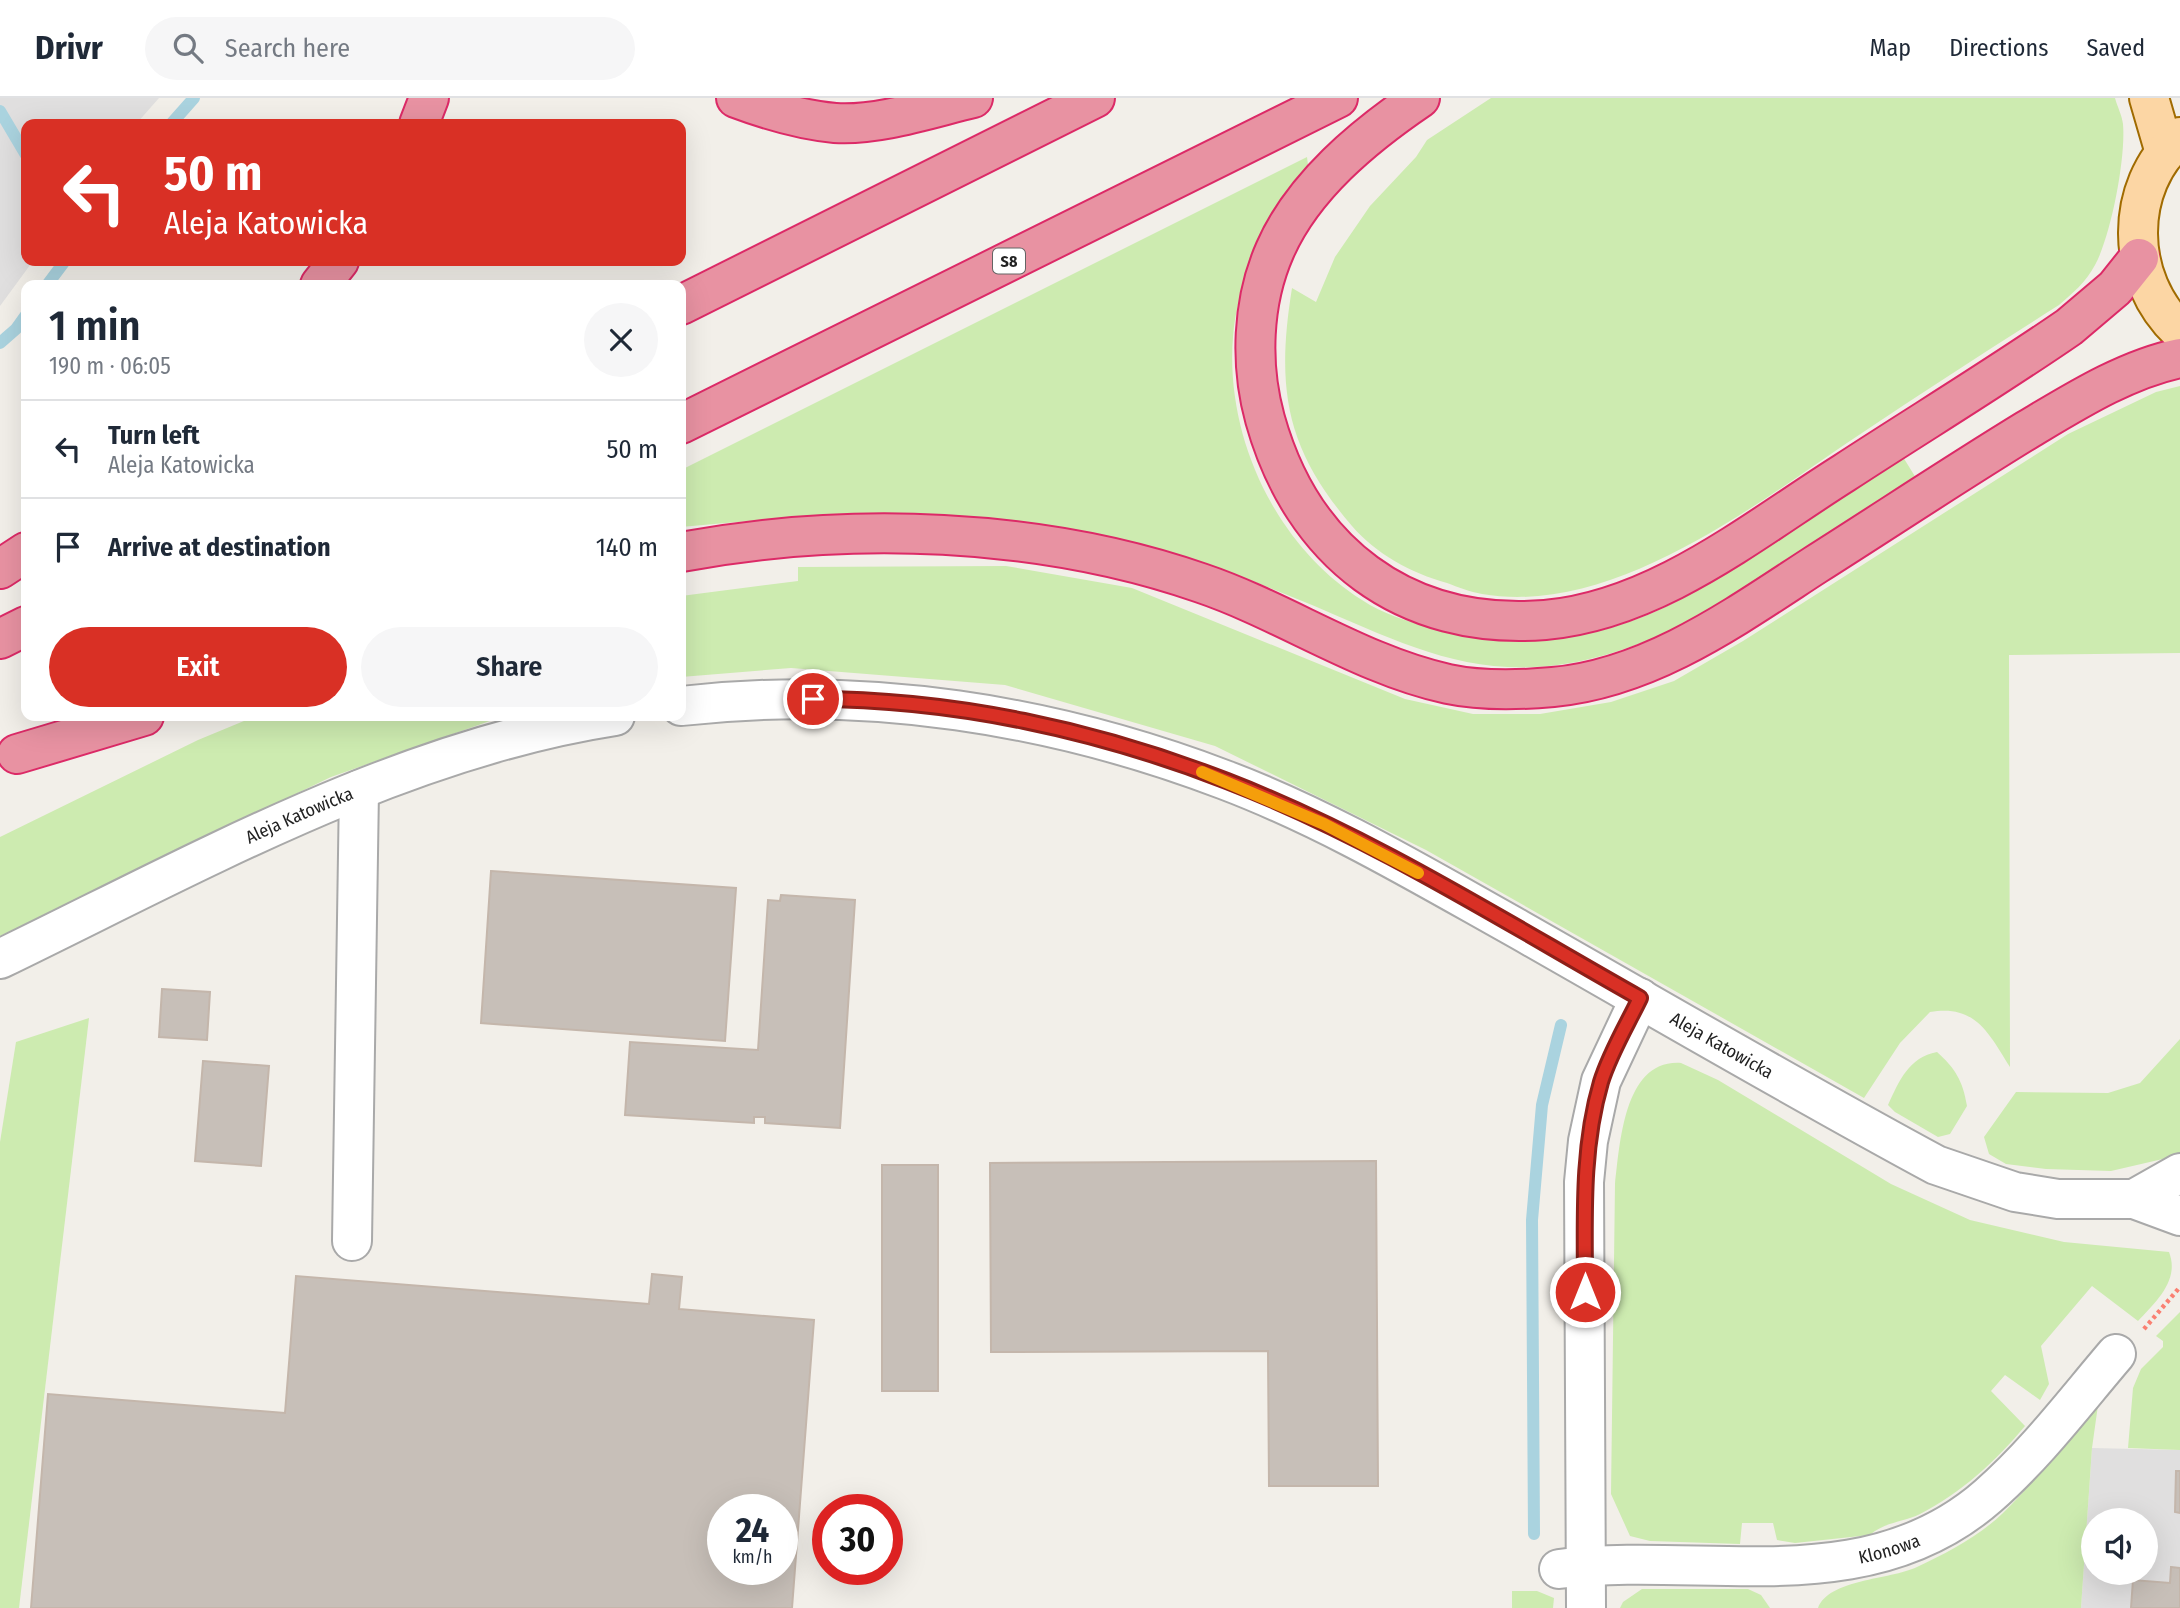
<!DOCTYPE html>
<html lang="en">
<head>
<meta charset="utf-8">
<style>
	body { margin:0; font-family:"Fira Sans Condensed",sans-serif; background:#f6f6f7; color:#1f2937; height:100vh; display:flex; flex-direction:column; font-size:26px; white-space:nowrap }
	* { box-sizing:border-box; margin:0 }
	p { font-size:23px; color:#747a83 }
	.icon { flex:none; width:38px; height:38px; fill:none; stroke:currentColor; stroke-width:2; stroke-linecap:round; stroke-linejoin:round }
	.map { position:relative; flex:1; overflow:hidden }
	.drawer { position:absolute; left:21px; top:182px; width:665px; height:441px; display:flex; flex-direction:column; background:#fff; border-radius:14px; box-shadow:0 7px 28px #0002 }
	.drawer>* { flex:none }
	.banner { position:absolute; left:21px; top:21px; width:665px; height:147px; border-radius:14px; box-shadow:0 7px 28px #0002; background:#d93025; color:#fff; overflow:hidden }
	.buttons { position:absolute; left:2081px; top:1410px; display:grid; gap:14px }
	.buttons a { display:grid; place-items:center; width:77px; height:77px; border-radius:50%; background:#fff; box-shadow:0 7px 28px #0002; font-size:35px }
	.speed { position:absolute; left:707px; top:1396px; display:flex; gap:14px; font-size:35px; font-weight:700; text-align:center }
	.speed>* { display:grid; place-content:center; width:91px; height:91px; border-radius:50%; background:#fff; box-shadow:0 7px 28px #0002; line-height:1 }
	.speed small { font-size:18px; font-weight:400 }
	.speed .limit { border:10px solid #d22; background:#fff; color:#111 }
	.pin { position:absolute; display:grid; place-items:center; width:60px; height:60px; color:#fff; margin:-30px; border:4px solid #fff; border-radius:50%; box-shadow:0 2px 7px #0007 }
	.me { position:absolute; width:77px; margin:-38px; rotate:0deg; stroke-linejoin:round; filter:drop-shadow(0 0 5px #0008) }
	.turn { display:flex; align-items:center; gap:24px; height:147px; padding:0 28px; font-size:32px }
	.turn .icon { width:91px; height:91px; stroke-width:2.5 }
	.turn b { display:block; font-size:49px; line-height:60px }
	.round { display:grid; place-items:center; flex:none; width:74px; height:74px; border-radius:37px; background:#f6f6f7 }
	.summary { display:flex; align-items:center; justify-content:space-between; height:119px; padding:0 28px }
	h1 { font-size:42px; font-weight:600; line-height:52px }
	.action { display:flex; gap:14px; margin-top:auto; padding:14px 28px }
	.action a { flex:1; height:80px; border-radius:42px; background:#d93025; color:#fff; font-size:28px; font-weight:600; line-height:80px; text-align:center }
	.action a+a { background:#f6f6f7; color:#1f2937 }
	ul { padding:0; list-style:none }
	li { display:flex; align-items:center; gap:21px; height:98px; padding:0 28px; border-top:2px solid #e0e1e3 }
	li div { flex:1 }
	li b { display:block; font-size:26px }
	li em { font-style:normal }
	header { display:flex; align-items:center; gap:42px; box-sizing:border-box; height:98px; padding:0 35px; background:#fff; border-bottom:2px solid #e0e1e3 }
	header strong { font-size:33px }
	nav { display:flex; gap:38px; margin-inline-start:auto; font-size:24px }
	.search { width:490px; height:63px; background:#f6f6f7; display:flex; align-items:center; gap:18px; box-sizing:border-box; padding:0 24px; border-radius:38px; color:#747a83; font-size:26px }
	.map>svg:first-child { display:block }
</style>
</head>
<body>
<header>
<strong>Drivr</strong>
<div class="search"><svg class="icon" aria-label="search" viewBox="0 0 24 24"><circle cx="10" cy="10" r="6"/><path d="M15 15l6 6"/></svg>Search here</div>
<nav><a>Map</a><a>Directions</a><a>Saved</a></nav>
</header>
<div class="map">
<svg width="2180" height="1510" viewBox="0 0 2180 1510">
	<rect width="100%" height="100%" fill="#f2efe9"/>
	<g fill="#e0dfdf" fill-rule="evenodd">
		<path d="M0 0H159L136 26H26V163H33L0 208Z"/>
		<path d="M2092 1350 2180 1352V1510H2081ZM2093 1423H2146V1475H2093Z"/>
	</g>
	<g fill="#cdebb0">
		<path d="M1491 0H2115C2117 8 2122 17 2123 26 2126 60 2111 138 2095 167 2086 184 2073 195 2059 207 1993 249 1927 291 1862 335 1758 404 1615 519 1482 496 1470 494 1458 489 1447 485 1411 475 1376 456 1352 428 1285 350 1276 290 1292 190L1316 204 1335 159 1370 108 1416 59 1427 42Z"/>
		<path d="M1307 59 1308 67C1272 111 1237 181 1233 239 1225 339 1276 448 1362 502 1383 516 1406 523 1430 529 1520 554 1604 543 1685 499L1903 359 1916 380C1812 448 1689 547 1564 566 1468 581 1397 543 1312 507 1259 485 1206 464 1151 449 998 405 837 414 681 429V372Z"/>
		<path d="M2180 288V555L2009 557 2010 969C1989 936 1976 906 1930 914L1900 945 1864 1000 1426 752 1215 648 1005 587 791 570 681 579V498L798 483V469L1006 468 1132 490 1405 601 1473 616H1540L1611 604 1674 583 1743 543 2068 336 2156 294Z"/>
		<path d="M256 618H504L331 679 0 838V739L198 642Z"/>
		<path d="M89 920 19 1510H0V1044L16 944Z"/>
		<path d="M2180 941V1057L2111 1073 2046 1071 2006 1066 1989 1056 1984 1039 2016 994 2108 995 2140 985Z"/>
		<path d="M1937 954C1955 970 1963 983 1967 1008L1950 1036 1938 1039 1895 1014 1888 1007C1899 983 1909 959 1937 954Z"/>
		<path d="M1681 965 1718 982 1891 1086 1970 1122 2064 1144 2169 1154C2180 1182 2156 1204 2138 1223L2092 1188 2041 1248 2049 1286 2040 1302 2005 1277 1991 1293 2025 1328C1997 1362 1960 1396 1920 1416 1904 1424 1884 1424 1870 1437L1795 1445 1777 1442 1773 1425H1742L1740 1446 1650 1443 1630 1438 1611 1396 1615 1086C1620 1045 1624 961 1681 965Z"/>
		<path d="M2180 1214V1352L2128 1350 2133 1290 2141 1271 2163 1249V1243L2156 1238Z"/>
		<path d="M2099 1300 2092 1350 2081 1510H1818C1829 1481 1889 1482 1917 1469 1947 1455 1979 1438 2003 1415 2038 1381 2068 1338 2099 1300Z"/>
		<path d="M1642 1491H1748L1761 1497 1770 1510H1620L1623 1504Z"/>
		<path d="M1512 1493H1537L1554 1500 1553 1510H1512Z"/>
	</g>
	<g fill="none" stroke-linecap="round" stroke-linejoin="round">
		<g stroke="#aad3df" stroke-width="12">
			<path d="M0 13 26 57"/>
			<path d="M171 26 194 0"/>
			<path d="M47 187 65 163"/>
			<path d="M0 245 16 231 26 217"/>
			<path d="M1534 1436 1532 1122 1542 1007 1561 927"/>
		</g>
	</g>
	<g fill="#c7bfb8" stroke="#c4b6ab" stroke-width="2" fill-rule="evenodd">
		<path d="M491 773 736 790 725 943 481 925Z"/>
		<path d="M781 797 855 802 840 1030 765 1025V1019H754V1025L625 1017 630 944 758 952 768 802 780 803Z"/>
		<path d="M162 891 210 894 207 942 159 939Z"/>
		<path d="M203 963 269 968 261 1068 195 1063Z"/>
		<path d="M1376 1063 1378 1388H1269L1268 1253 991 1254 990 1065Z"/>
		<rect x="882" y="1067" width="56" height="226"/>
		<path d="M652 1176 682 1179 679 1211 814 1222 792 1510H31L48 1296 285 1315 296 1178 649 1206ZM723 1412H782V1472H723Z"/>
		<path d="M2176 1373H2180V1415L2175 1414Z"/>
		<path d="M2171 1469 2180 1470V1510H2131L2133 1482 2170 1485Z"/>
	</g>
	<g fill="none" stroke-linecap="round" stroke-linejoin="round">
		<defs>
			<g id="minor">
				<path id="s1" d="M681 608C866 587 1052 616 1225 682 1328 721 1423 778 1518 831 1657 910 1795 991 1936 1067L2015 1094 2058 1101H2134L2180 1118"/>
				<path id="s2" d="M0 861C194 767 400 651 615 618"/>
				<path d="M2134 1101 2180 1075"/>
				<path d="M352 1143 359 692"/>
				<path id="s3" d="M1559 1471C1706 1453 1866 1505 1988 1398 2036 1356 2075 1304 2116 1256"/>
				<path d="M1586 1510 1584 1084 1588 1043 1601 983 1640 900"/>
			</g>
			<g id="major">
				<path d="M2149 0 2165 55"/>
				<path d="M2180 39C2123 89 2125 182 2180 233"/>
			</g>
			<g id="highway">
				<path d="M736 0C768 12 801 22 835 25 878 28 931 10 973 0"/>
				<path d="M1420 0C1364 38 1303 88 1275 152 1252 204 1250 267 1265 321 1302 454 1404 533 1545 522 1657 512 1752 433 1844 375 1919 326 1995 280 2069 229L2115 190 2139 160"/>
				<path d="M419 26 429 0"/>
				<path d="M320 187 339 163"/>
				<path d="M681 207 1095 0"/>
				<path d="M681 326 1338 0"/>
				<path d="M681 454C848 423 1040 429 1201 485 1284 513 1361 567 1448 586 1481 593 1520 592 1553 589 1651 580 1735 519 1815 467 1886 422 1955 376 2027 332 2074 304 2126 271 2180 260"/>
				<path d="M0 471 26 454"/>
				<path d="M0 541 26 528"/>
				<path d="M17 656 144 618"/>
			</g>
		</defs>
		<use href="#minor" stroke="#a9a9a9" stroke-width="42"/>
		<use href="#major" stroke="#a06b00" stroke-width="42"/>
		<use href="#highway" stroke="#dc2a67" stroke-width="42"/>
		<path stroke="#fa8072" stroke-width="4.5" stroke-dasharray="3.5 3.5" stroke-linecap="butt" d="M2144 1231 2180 1189"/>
		<use href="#minor" stroke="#fff" stroke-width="38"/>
		<use href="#major" stroke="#fcd6a4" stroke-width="38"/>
		<use href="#highway" stroke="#e892a2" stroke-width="38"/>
	</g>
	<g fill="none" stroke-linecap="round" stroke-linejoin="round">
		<defs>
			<path id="route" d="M813 601C954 601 1096 632 1227 683 1372 739 1505 824 1640 900 1627 927 1610 955 1601 984 1581 1052 1585 1123 1585 1194"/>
		</defs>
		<use href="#route" stroke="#8d1f18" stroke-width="18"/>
		<use href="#route" stroke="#d93025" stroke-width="12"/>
		<path stroke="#f59e0b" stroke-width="12" d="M1202 674 1324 726 1418 775"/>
	</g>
	<g text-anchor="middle" stroke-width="7" stroke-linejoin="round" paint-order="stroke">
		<rect fill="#fff" stroke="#646464" stroke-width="2" x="993" y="150.5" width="32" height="25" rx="5"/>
		<g font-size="16" font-weight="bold" fill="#222">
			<text x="1009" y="169">S8</text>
		</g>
		<g font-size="18" fill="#222" stroke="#fff">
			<text dy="6" stroke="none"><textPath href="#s2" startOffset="332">Aleja Katowicka</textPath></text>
			<text dy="6" stroke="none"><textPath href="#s1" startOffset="1118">Aleja Katowicka</textPath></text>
			<text dy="6" stroke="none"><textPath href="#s3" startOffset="332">Klonowa</textPath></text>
		</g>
	</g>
</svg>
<div class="buttons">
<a><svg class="icon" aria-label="sound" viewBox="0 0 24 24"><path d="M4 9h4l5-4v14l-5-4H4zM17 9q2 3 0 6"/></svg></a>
</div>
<div class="speed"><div>24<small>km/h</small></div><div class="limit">30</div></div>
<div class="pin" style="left:813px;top:601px;background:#d93025"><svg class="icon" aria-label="arrive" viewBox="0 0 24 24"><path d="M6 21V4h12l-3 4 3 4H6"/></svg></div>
<svg class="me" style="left:1585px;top:1194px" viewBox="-20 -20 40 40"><circle r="17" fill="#d93025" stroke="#fff" stroke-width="3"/><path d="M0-11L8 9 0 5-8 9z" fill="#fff"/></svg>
<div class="banner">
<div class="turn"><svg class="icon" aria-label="left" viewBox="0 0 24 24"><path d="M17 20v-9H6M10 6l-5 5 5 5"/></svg><div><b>50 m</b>Aleja Katowicka</div></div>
</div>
<section class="drawer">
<div class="summary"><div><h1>1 min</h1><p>190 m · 06:05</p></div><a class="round"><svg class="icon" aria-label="close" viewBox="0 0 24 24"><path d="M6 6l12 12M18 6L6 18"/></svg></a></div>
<ul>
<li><svg class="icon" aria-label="left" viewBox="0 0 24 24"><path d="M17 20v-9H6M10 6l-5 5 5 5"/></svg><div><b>Turn left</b><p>Aleja Katowicka</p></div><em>50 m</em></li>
<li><svg class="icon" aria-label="arrive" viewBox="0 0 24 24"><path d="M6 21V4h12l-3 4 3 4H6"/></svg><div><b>Arrive at destination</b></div><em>140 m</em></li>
</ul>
<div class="action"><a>Exit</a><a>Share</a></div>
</section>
</div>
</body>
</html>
